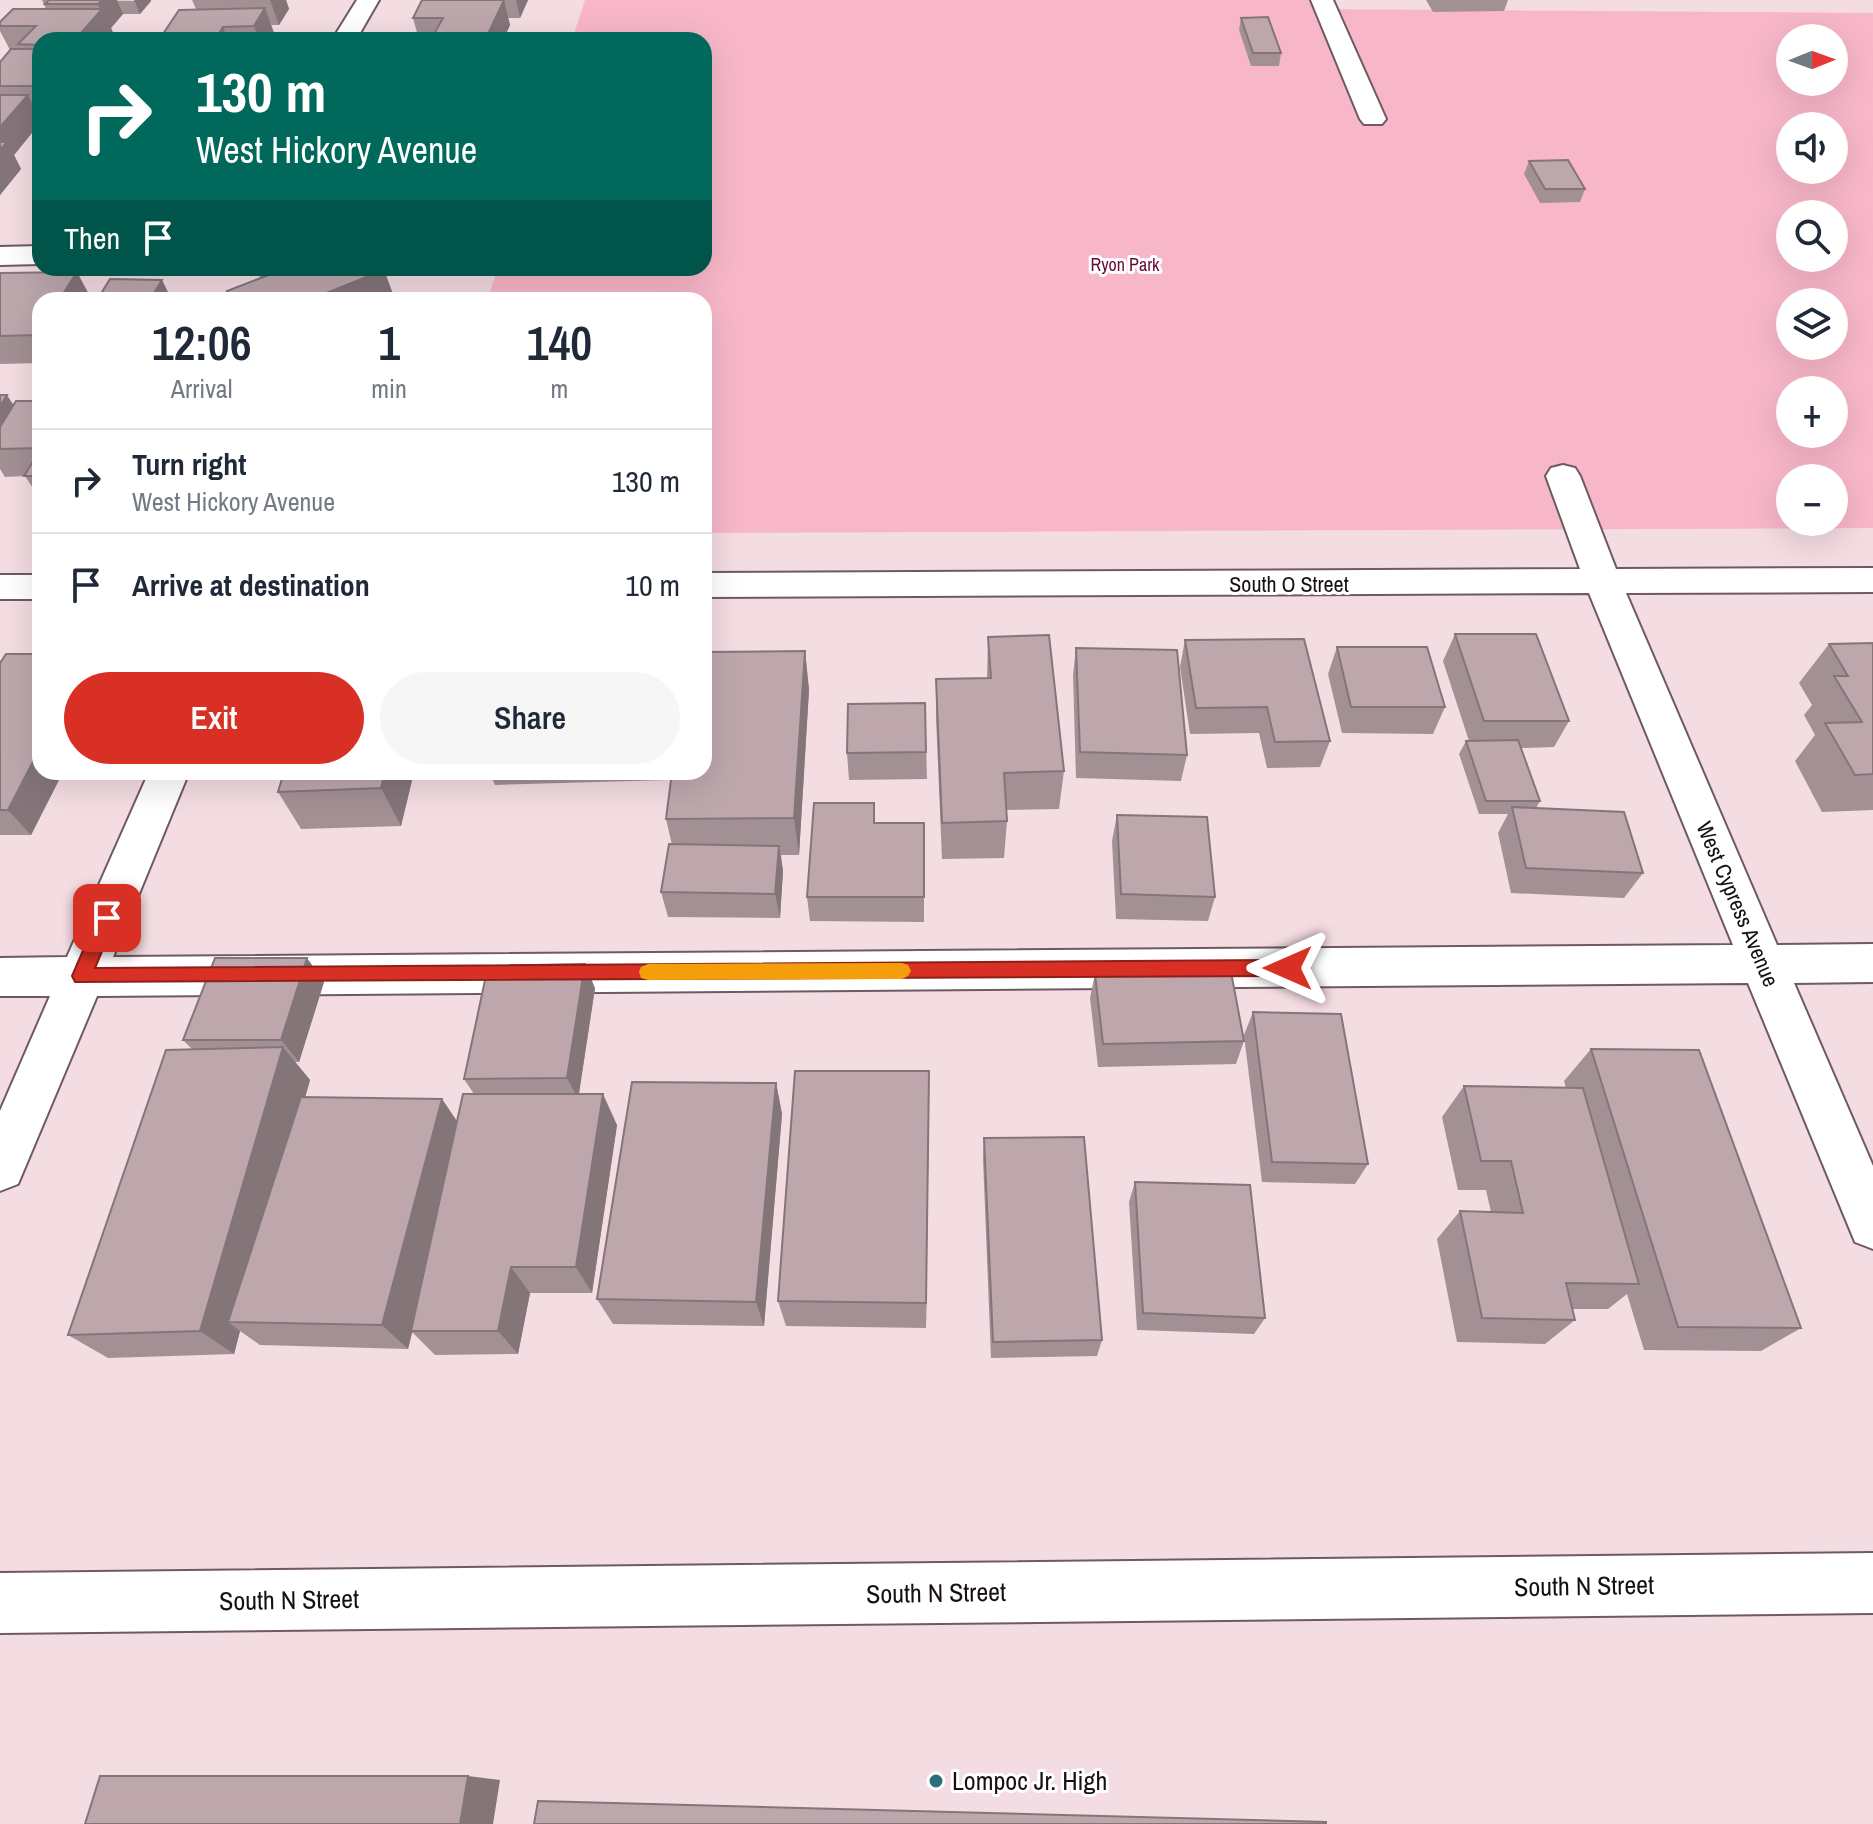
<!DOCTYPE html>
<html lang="en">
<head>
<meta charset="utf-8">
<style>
	body { margin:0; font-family:"Archivo Narrow",sans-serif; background:#f6f6f7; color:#1f2937; height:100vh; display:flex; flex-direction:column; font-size:30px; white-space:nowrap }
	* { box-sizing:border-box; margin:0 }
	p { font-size:26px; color:#747a83 }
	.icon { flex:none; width:44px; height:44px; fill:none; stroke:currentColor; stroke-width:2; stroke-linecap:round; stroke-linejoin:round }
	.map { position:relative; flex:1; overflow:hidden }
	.panel { position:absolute; left:32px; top:292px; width:680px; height:488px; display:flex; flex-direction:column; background:#fff; border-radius:24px; box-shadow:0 8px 32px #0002 }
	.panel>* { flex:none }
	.banner { position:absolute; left:32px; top:32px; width:680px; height:244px; border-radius:24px; box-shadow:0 8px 32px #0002; background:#00695c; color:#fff; overflow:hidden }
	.needle { width:52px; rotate:89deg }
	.controls { position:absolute; left:1776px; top:24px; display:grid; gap:16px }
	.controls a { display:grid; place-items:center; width:72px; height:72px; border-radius:50%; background:#fff; box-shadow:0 8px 32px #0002; font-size:40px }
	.pin { position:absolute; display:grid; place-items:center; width:68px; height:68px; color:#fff; margin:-34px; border-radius:16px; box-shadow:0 4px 12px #0006 }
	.me { position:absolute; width:88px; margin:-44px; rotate:270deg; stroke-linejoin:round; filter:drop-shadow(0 0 6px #0008) }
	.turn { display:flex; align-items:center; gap:28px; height:168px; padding:0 32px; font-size:36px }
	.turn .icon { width:104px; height:104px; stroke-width:2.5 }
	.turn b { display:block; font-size:56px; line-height:68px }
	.then { display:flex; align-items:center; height:76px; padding:0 32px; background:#0003; gap:16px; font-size:30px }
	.eta { display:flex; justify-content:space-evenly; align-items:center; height:136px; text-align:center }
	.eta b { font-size:48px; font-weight:600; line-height:56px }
	.button { display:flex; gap:16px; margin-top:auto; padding:16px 32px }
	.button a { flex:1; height:92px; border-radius:48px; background:#d93025; color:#fff; font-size:32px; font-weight:600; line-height:92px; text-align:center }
	.button a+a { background:#f6f6f7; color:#1f2937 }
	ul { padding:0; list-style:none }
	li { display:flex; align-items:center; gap:24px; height:104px; padding:0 32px; border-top:2px solid #e0e1e3 }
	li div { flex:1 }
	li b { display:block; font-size:30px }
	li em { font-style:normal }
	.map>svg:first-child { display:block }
</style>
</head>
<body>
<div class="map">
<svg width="1873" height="1824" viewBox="0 0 1873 1824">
	<rect width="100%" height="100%" fill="#f3dce2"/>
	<path fill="#f8b7c9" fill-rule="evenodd" d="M585 0H1315L1321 9 1873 13V528L704 533V300H487L498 268H704V40H572ZM1790 38H1834V82H1790ZM1790 126H1834V170H1790ZM1790 214H1834V258H1790ZM1790 302H1834V346H1790ZM1790 390H1834V434H1790ZM1790 478H1834V522H1790Z"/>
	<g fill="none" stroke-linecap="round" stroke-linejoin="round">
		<defs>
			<g id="minor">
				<path d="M357 0H379L356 40H332Z"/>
				<path d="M1311 0H1333L1386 119 1382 124H1364L1360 119Z"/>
				<path d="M40 246V264L0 265V247Z"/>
				<path d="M1563 465 1575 468 1580 476 1616 569 1873 568V592L1626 593 1777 945 1873 944V982L1794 983 1873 1166V1249L1855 1242 1748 983 97 996 18 1184 0 1191V1111L50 996H0V958L67 957 149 772H189L113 957 1733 945 1589 593 704 597V573L1580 569 1546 476 1551 468Z"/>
				<rect x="0" y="575" width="40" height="24"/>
				<path d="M1873 1553V1613L0 1633V1573Z"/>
			</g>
		</defs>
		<use href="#minor" stroke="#6e5a60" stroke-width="4"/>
		<use href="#minor" fill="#fff" fill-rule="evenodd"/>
	</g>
	<g fill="#a39095">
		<path d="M42 0 151 1 140 14H123L111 28 114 35 40 40V112H37L40 118V123L14 155 21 169 0 195V62L10 50 0 31V22L46 9Z"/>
		<path d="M192 0H286L289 9 279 25H271L274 33 270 40H159L196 9Z"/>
		<path d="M422 0H528L520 18H508L510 25 503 40H419L413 18Z"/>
		<path d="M1426 0H1508L1504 11 1433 12Z"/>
		<path d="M1241 18 1281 53 1279 66H1251L1239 30Z"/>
		<path d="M1529 161 1585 189 1580 202 1540 203 1524 174Z"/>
		<path d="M256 268H382L384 270 394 297 387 300H231L227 291 260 278Z"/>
		<path d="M0 273 92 299 40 300V363L0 364Z"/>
		<path d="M0 395 14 406 40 401V499L25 476 5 477 0 469Z"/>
		<path d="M1455 634 1569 721 1554 747 1521 748 1540 801 1536 808 1643 873 1624 898 1511 893 1498 833 1508 814H1479L1459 754 1466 741H1469L1443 661Z"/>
		<path d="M988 637 1064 771 1059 809 1006 810 1007 821 1004 858 942 859 936 718V679L987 678Z"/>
		<path d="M1185 640 1330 741 1320 767 1267 768 1259 733 1190 734 1180 667Z"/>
		<path d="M1873 643V810L1822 812 1795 761 1815 735 1804 715 1812 705 1799 683 1829 644Z"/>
		<path d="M1337 647 1445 707 1433 734 1342 733 1328 674Z"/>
		<path d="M1076 648 1187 755 1181 781 1076 778 1073 675Z"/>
		<path d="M805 651 809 690 799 855H781L783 871 780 918 668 917 661 892 672 845 666 819Z"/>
		<path d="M0 663 40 772H63L31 835H0Z"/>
		<path d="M925 703 927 779 849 780 847 753Z"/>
		<path d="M284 772H414L401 826 301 829 278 792Z"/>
		<path d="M489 772H668V780L495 785Z"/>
		<path d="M874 803 875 823H924V922L810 921 807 897Z"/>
		<path d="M1117 815 1215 897 1208 921 1116 919 1112 841Z"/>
		<path d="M1095 974 1244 1041 1236 1064 1098 1067 1090 998Z"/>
		<path d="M324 982 299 1062H295L310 1080 305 1097 442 1099 457 1122 474 1094 464 1079 595 988 579 1094 617 1125 592 1293H530L518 1354 435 1355 412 1332 408 1349 260 1345 240 1331 234 1354 108 1358 68 1335 192 1049 183 1040Z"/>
		<path d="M1253 1012 1368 1164 1355 1184 1262 1182 1244 1035Z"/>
		<path d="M1591 1049 1801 1328 1761 1351 1644 1350 1627 1294 1608 1309H1572L1575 1320 1545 1344 1457 1342 1437 1239 1460 1211 1491 1212 1486 1190H1458L1442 1117 1464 1086 1566 1088 1564 1081Z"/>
		<path d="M776 1083 782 1114 764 1326 613 1324 597 1299Z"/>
		<path d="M929 1103 926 1328 786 1326 778 1301Z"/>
		<path d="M984 1138 1102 1340 1097 1356 991 1358 983 1159Z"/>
		<path d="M1135 1182 1265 1318 1254 1334 1137 1330 1129 1202Z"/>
	</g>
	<g fill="#847579">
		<path d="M102 0H117L123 14 111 28 114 35 109 40H75L101 11 98 4Z"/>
		<path d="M134 0H151V1L140 14Z"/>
		<path d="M270 0H286L289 9 279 25Z"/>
		<path d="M504 0 510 25 503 40H490L488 34Z"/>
		<path d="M516 0H528L520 18Z"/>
		<path d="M265 8 274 33 270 40H259L254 26Z"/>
		<path d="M223 27 228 40H215Z"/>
		<path d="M28 95 40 118V123L14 155 21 169 0 195V127Z"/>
		<path d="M384 270 394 297 387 300H309Z"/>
		<path d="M77 272 92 300H59Z"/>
		<path d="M162 280 172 300 151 298Z"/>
		<path d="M7 395 25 423 0 449V406Z"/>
		<path d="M805 651 809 690 799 855 794 818Z"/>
		<path d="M40 748V772H63L31 835 8 810Z"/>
		<path d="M385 772H414L401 826 381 788Z"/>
		<path d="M779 846 783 871 780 918 775 894Z"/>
		<path d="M307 958 324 982 299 1062 281 1040Z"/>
		<path d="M585 964 595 988 578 1099 567 1078Z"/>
		<path d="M283 1047 310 1080 243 1322H228L240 1331 234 1354 200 1331Z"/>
		<path d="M929 1071V1103L926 1328V1303Z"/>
		<path d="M776 1083 782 1114 764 1326 756 1302Z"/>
		<path d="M603 1094 617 1125 592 1293 576 1267Z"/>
		<path d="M442 1099 463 1130 408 1349 382 1325Z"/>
		<path d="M511 1267 530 1293 518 1354 498 1331Z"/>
		<path d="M468 1776 500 1780 493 1824H460Z"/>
	</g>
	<g fill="#bda7ad" stroke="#847579" stroke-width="2">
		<path d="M49 0H102L98 4H45Z"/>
		<path d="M422 0H504L488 34H434L443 18H413Z"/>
		<path d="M265 8 254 26 223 27 215 40H159L179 10Z"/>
		<path d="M13 9H102L75 40H40V45L18 44 36 26H0V22Z"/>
		<path d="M1268 17 1281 53H1253L1241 18Z"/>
		<path d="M433 38 482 39V40H432Z"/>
		<path d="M11 49H40V86H0V62Z"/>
		<path d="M0 95H28L0 127Z"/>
		<path d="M0 142H7L0 150Z"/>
		<path d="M1568 160 1585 189H1545L1529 161Z"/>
		<path d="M265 268H382L384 270 309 300H238L227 291 271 274Z"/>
		<path d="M77 272 59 300H40V331L37 335 0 336V273Z"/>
		<path d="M110 279 162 280 151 298H199L198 300H97Z"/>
		<path d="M0 395H7L0 406Z"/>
		<path d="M16 401H40V448L0 449V427Z"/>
		<path d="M40 450V476H24Z"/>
		<path d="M1455 634H1536L1569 721H1484Z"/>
		<path d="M1049 635 1064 771 1004 773 1007 821 942 823 936 679 991 678 988 637Z"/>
		<path d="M1304 639 1330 741 1275 742 1267 707 1196 708 1185 640Z"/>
		<path d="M1873 643V774L1855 775 1825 723 1862 722 1834 676H1848L1829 644Z"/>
		<path d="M1337 647H1427L1445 707H1351Z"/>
		<path d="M1076 648 1177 650 1187 755 1080 752Z"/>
		<path d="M805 651 794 818 666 819 672 772H704V652Z"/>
		<path d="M6 654H40V748L8 810H0V663Z"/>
		<path d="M925 703 926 752 847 753 848 704Z"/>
		<path d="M1518 740 1540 801H1486L1466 741Z"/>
		<path d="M284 772H385L381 788 278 792Z"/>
		<path d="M814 803H874V823H924V897H807Z"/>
		<path d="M1512 807 1624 812 1643 873 1526 868Z"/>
		<path d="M1117 815 1207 817 1215 897 1121 894Z"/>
		<path d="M669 844 779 846 775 894 661 892Z"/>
		<path d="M215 958H307L281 1040H183Z"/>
		<path d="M585 964 567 1078 464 1079 488 966Z"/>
		<path d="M1231 972 1244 1041 1103 1044 1095 974Z"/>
		<path d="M1253 1012 1341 1014 1368 1164 1272 1162Z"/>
		<path d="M283 1047 200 1331 68 1335 166 1050Z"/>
		<path d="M1591 1049 1699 1050 1801 1328 1678 1327Z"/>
		<path d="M795 1071H929L926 1303 778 1301Z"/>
		<path d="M632 1082 776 1083 756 1302 597 1299Z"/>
		<path d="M1464 1086 1583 1088 1639 1284 1566 1283 1575 1320 1482 1318 1460 1211 1523 1213 1511 1161H1481Z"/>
		<path d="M463 1094H603L576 1267H511L498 1331H411Z"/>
		<path d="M301 1097 442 1099 382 1325 228 1322Z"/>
		<path d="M1084 1137 1102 1340 993 1342 984 1138Z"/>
		<path d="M1135 1182 1250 1185 1265 1318 1143 1313Z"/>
		<path d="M100 1776H468L460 1824H85Z"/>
		<path d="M538 1801 1326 1822V1824H534Z"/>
	</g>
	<path fill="#d93025" stroke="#8d1f18" stroke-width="2" d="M107 910 113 913 116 918 95 968 1288 960 1294 962 1297 968 1294 974 1288 976 75 982 72 976 97 918 100 913Z"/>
	<path fill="#f59e0b" d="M902 963 908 965 911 971 908 976 902 979 648 980 641 978 639 972 641 967 648 964Z"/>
	<circle fill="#29707c" stroke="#fff" stroke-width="3" cx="936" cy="1781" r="8"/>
	<g text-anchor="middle" stroke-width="6" stroke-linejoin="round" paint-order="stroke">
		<g font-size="18" fill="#650a34" stroke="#fff">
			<text x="1125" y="271">Ryon Park</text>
		</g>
		<g font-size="22" fill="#171012" stroke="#fff">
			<text x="1289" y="592">South O Street</text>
			<text transform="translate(1738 904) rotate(67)" y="8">West Cypress Avenue</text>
		</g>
		<g font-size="26" fill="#171012" stroke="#fff">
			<text transform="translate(1584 1586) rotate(-1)" y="9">South N Street</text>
			<text transform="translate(936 1593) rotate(-1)" y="9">South N Street</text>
			<text transform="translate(289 1600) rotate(-1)" y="9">South N Street</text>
		</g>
		<g font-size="26" fill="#171012" stroke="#fff" text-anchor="start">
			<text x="952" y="1790">Lompoc Jr. High</text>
		</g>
	</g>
</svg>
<div class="controls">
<a><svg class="needle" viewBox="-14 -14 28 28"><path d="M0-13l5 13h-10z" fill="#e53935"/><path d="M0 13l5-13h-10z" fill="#747a83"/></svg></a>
<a><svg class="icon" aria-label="sound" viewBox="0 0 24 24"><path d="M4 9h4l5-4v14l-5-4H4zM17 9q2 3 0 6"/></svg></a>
<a><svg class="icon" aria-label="search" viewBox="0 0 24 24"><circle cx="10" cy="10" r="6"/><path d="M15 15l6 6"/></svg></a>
<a><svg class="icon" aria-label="layers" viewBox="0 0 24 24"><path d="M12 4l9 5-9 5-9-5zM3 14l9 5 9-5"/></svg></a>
<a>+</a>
<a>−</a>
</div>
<div class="pin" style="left:107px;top:918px;background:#d93025"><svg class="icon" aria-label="arrive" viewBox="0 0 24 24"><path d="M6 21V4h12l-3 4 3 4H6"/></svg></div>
<svg class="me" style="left:1288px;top:968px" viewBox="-20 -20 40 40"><path d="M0-17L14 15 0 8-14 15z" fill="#d93025" stroke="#fff" stroke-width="4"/></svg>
<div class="banner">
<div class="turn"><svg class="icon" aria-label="right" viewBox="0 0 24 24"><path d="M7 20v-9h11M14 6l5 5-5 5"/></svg><div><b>130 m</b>West Hickory Avenue</div></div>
<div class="then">Then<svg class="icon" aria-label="arrive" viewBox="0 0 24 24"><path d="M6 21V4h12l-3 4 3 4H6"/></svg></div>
</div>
<section class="panel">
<div class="eta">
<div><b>12:06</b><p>Arrival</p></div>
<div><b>1</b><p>min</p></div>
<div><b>140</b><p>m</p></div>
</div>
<ul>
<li><svg class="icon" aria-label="right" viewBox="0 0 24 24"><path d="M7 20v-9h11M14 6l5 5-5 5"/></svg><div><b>Turn right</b><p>West Hickory Avenue</p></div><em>130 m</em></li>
<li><svg class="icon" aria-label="arrive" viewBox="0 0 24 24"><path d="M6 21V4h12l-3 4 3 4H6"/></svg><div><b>Arrive at destination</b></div><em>10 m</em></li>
</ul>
<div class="button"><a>Exit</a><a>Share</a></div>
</section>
</div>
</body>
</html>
